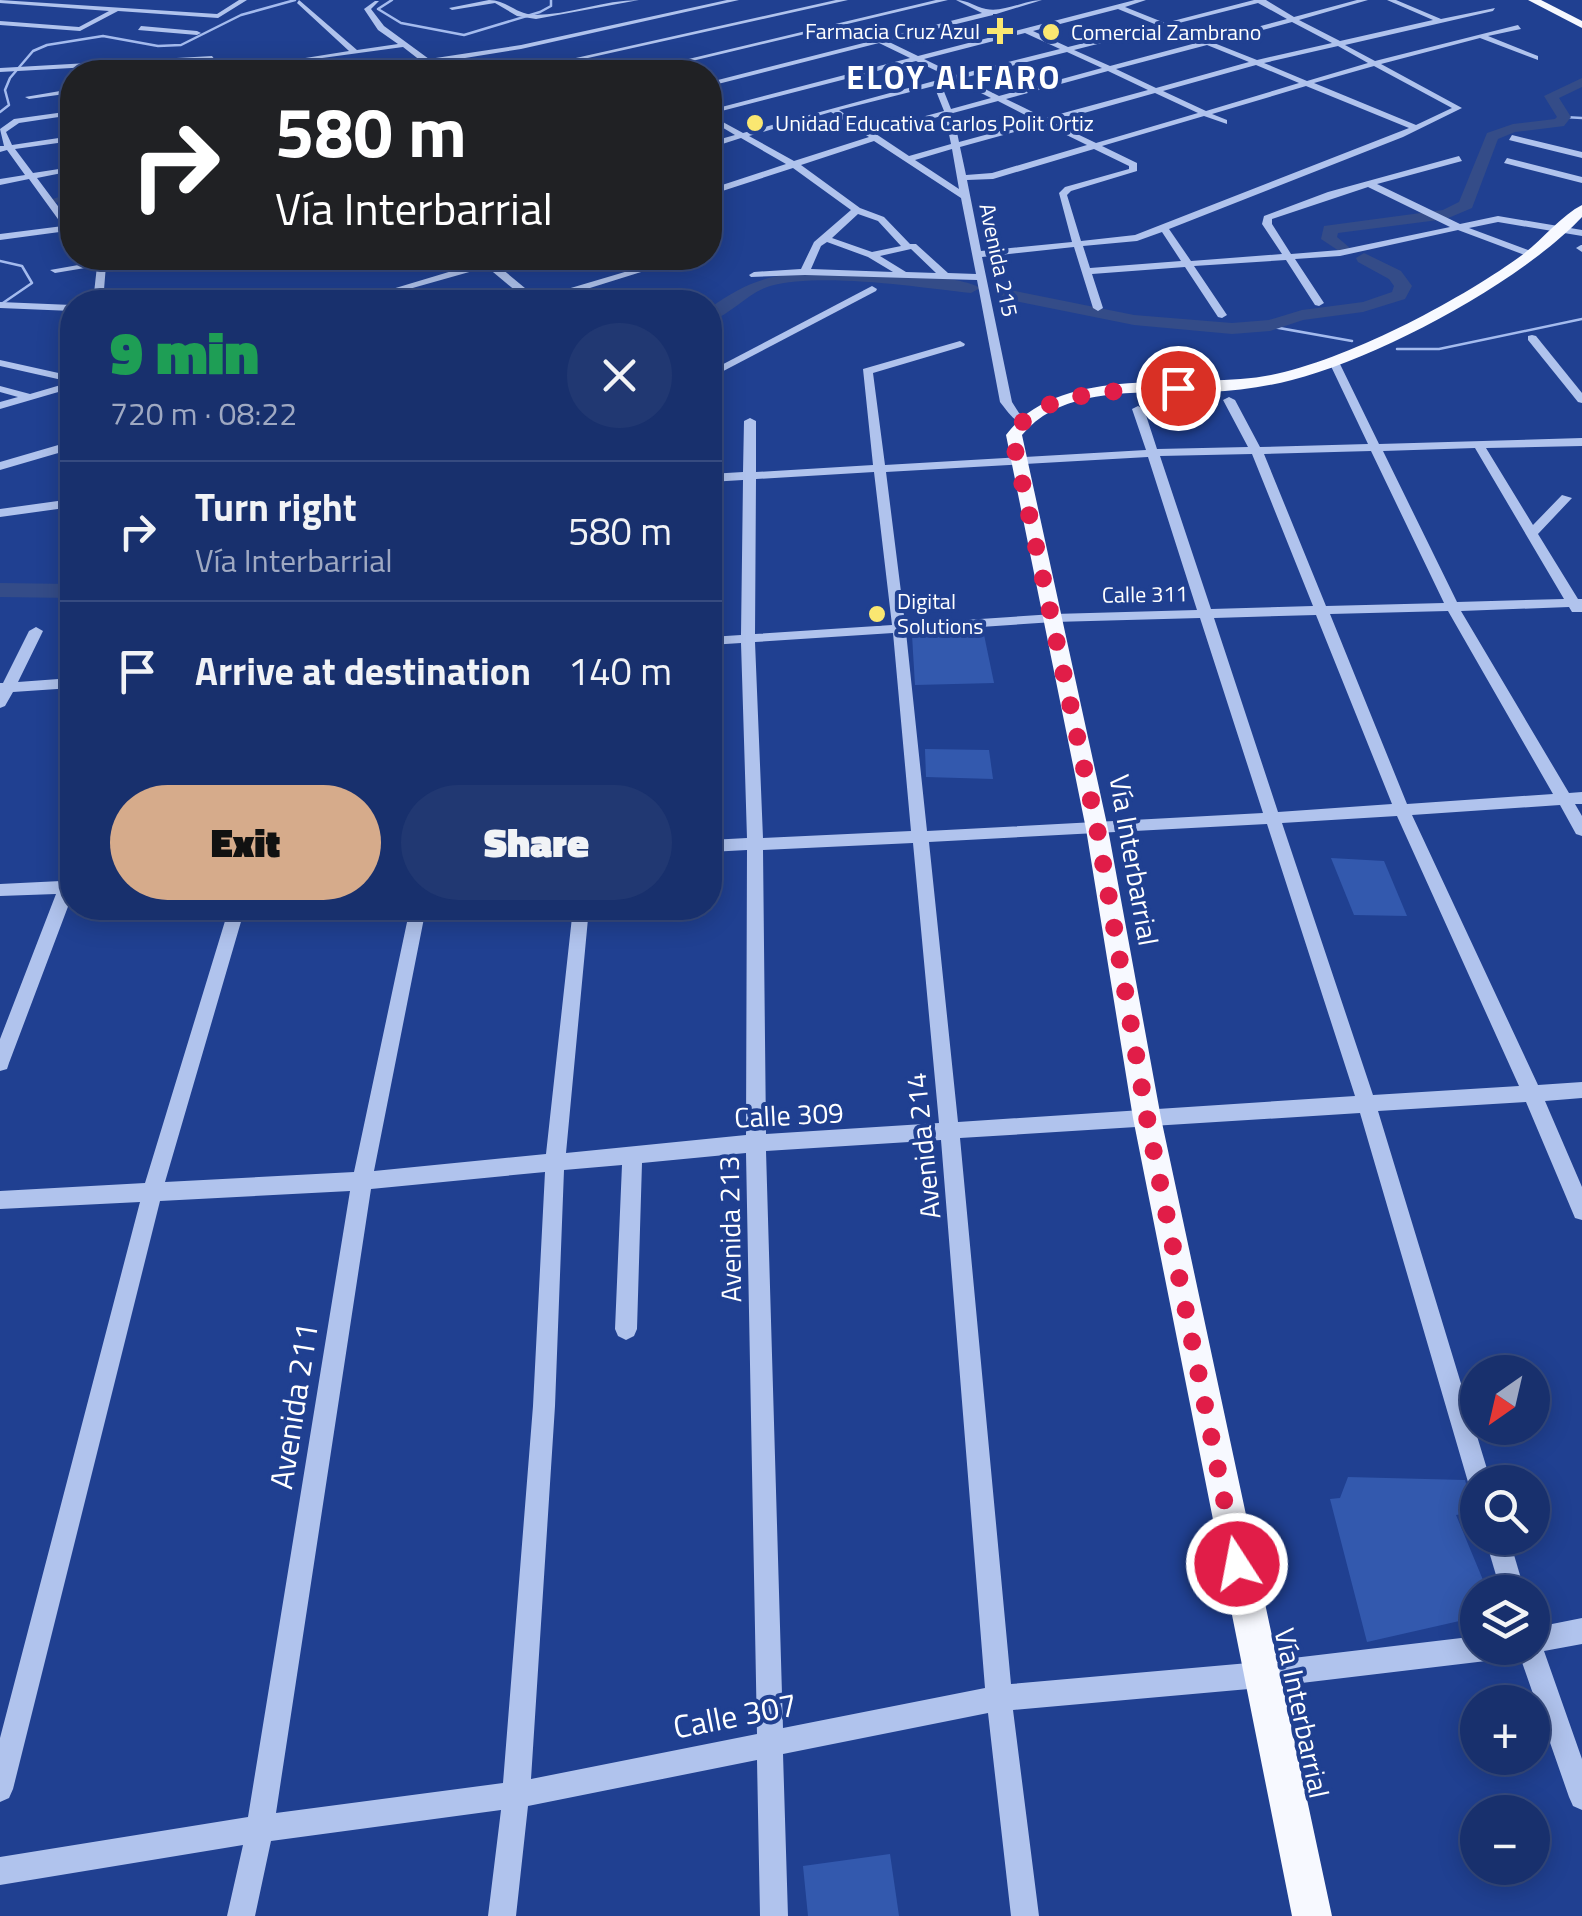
<!DOCTYPE html>
<html lang="en">
<head>
<meta charset="utf-8">
<style>
	body { margin:0; font-family:"Titillium Web",sans-serif; background:#213872; color:#f1f3f6; height:100vh; display:flex; flex-direction:column; font-size:38px; white-space:nowrap }
	* { box-sizing:border-box; margin:0 }
	p { font-size:32px; color:#9fa9c2 }
	.icon { flex:none; width:55px; height:55px; fill:none; stroke:currentColor; stroke-width:2; stroke-linecap:round; stroke-linejoin:round }
	.map { position:relative; flex:1; overflow:hidden }
	.sheet { position:absolute; left:60px; top:290px; width:662px; height:630px; display:flex; flex-direction:column; background:#18306d; border-radius:40px; box-shadow:0 5px 25px #0003,0 0 0 2px #364b80 }
	.sheet>* { flex:none }
	.guide { position:absolute; left:60px; top:60px; width:662px; height:210px; border-radius:40px; box-shadow:0 5px 25px #0003,0 0 0 2px #364b80; background:#202124; color:#fff; overflow:hidden }
	.needle { width:65px; rotate:214deg }
	.tools { position:absolute; left:1460px; top:1355px; display:grid; gap:20px }
	.tools a { display:grid; place-items:center; width:90px; height:90px; border-radius:50%; background:#18306d; box-shadow:0 5px 25px #0003,0 0 0 2px #364b80; font-size:50px }
	.pin { position:absolute; display:grid; place-items:center; width:85px; height:85px; color:#fff; margin:-42px; border:5px solid #fff; border-radius:50%; box-shadow:0 2px 10px #0007 }
	.me { position:absolute; width:110px; margin:-55px; rotate:349deg; stroke-linejoin:round; filter:drop-shadow(0 0 8px #0008) }
	.turn { display:flex; align-items:center; gap:35px; height:210px; padding:0 50px; font-size:45px }
	.turn .icon { width:130px; height:130px; stroke-width:2.5 }
	.turn b { display:block; font-size:70px; line-height:85px }
	.round { display:grid; place-items:center; flex:none; width:105px; height:105px; border-radius:52px; background:#213872 }
	.head { display:flex; align-items:center; justify-content:space-between; height:170px; padding:0 50px }
	h1 { font-size:60px; font-weight:800; line-height:75px; color:#1e9e55 }
	.button { display:flex; gap:20px; margin-top:auto; padding:20px 50px }
	.button a { flex:1; height:115px; border-radius:60px; background:#d6ab8b; color:#111; font-size:40px; font-weight:800; line-height:115px; text-align:center }
	.button a+a { background:#213872; color:#f1f3f6 }
	ul { padding:0; list-style:none }
	li { display:flex; align-items:center; gap:30px; height:140px; padding:0 50px; border-top:2px solid #364b80 }
	li div { flex:1 }
	li b { display:block; font-size:38px }
	li em { font-style:normal }
	.map>svg:first-child { display:block }
</style>
</head>
<body>
<div class="map">
<svg width="1582" height="1916" viewBox="0 0 1582 1916">
	<rect width="100%" height="100%" fill="#204091"/>
	<g fill="#3359ae">
		<path d="M983 630 994 683 915 685 912 635Z"/>
		<path d="M925 749 989 750 993 779 926 777Z"/>
		<path d="M1331 858 1384 861 1407 916 1354 915Z"/>
		<path d="M1348 1477 1465 1480 1474 1512 1456 1515 1488 1592H1478L1477 1617 1367 1642 1330 1499 1340 1498Z"/>
		<path d="M890 1854 899 1916H808L803 1866Z"/>
	</g>
	<g fill="none" stroke-linecap="round" stroke-linejoin="round">
		<g stroke="#a4bbee" stroke-width="2.5">
			<path d="M392 0 378 9 401 23 464 35 540 12 551 6V0"/>
			<path d="M0 112 9 105 5 90 10 78 33 51 47 45 103 36 158 46 181 45 241 15 295 0"/>
			<path d="M1564 117 1582 118"/>
			<path d="M0 261 22 266 32 283 0 305"/>
			<path d="M1268 326 1352 341"/>
			<path d="M1397 349H1439L1582 319"/>
		</g>
		<path fill="#344c88" fill-rule="evenodd" d="M72 193V199L51 204 46 201Z"/>
		<g fill="#344c88" fill-rule="evenodd">
			<path d="M1582 78V87L1559 98 1571 117 1564 126 1515 132 1498 139 1472 208 1446 219 1338 233 1337 237 1350 248 1342 253 1321 239 1324 226 1443 210 1459 202 1487 133 1513 124 1555 119 1557 117 1544 96Z"/>
			<path d="M1364 253 1401 271 1412 286 1405 299 1363 312 1303 320 1270 331 1232 334 1134 325 1005 299 996 294 1005 289 1134 315 1232 323 1269 320 1302 310 1363 302 1392 292 1394 286 1389 279 1358 262 1356 258Z"/>
			<path d="M804 273C836 272 958 272 980 288L971 293C916 287 822 272 770 286 747 293 732 314 710 321V308C741 285 766 275 804 273Z"/>
			<path d="M0 583 72 584V598L0 597Z"/>
		</g>
		<g fill="#b0c3ed" fill-rule="evenodd">
			<path d="M0 0 217 14 239 0H247L218 18 118 11 80 31 0 25V21L79 27 109 11 0 3Z"/>
			<path d="M299 0 357 50 398 44 378 30 364 9 375 1H379L371 9 384 26 429 59 521 45 727 0H739L521 49 434 63 445 72H438L426 64 374 72H359L421 61 403 47 218 72 349 51 297 3Z"/>
			<path d="M489 0C506 0 516 14 534 15 569 15 604 0 639 0L536 19 517 16 495 3 452 10 449 8Z"/>
			<path d="M836 0H848L525 72H513Z"/>
			<path d="M936 0H948L646 72H634Z"/>
			<path d="M956 0C968 0 975 7 986 9 1003 13 1025 0 1042 0L993 15 887 41 918 56 1135 0H1146L1125 7 1165 23 1254 0H1266L1294 17 1357 0H1368L1299 20 1340 41 1433 20 1387 0H1396L1441 19 1495 8 1493 11 1345 45 1375 61 1518 25 1521 29 1488 36 1538 56V60L1480 38 1381 64 1462 108 1403 137 1169 229 1191 261 1282 254 1262 224 1264 216 1328 192 1459 156 1462 161 1377 184 1460 224 1498 216 1582 230V236L1498 222 1469 228 1536 253V257H1530L1458 230 1340 256 1295 259 1324 303 1319 306 1315 305 1286 260 1194 266 1227 315 1222 318 1218 317 1185 267 1092 274 1103 308 1098 311 1093 308 1074 247 982 257 1012 402 1019 413 1032 420C1018 429 1008 412 1000 402L977 280 805 275 751 277 749 275 754 272 801 269 814 242 851 210 793 168 710 195V189L786 164 741 138 710 148V142L735 135 710 120V115L743 133 949 77 916 61 710 114V110L910 58 879 43 710 86V82L982 13ZM1258 3 1287 19 1208 40 1171 25ZM1118 9 1157 25 1068 47 1033 31ZM1292 22 1332 43 1257 60 1214 43ZM1164 27 1200 42 1110 66 1074 50ZM1025 33 1060 49 957 75 924 59ZM1207 45 1249 62 1156 88 1116 69ZM1338 46 1368 63 1307 81 1264 63ZM1067 52 1102 68 999 96 963 78ZM1256 65 1299 83 1206 111 1163 91ZM1374 66 1452 108 1416 125 1314 83ZM1108 71 1148 90 1045 118 1006 99ZM955 80 991 98 951 109 941 84ZM934 86 944 111 870 131 839 110ZM1306 86 1409 128 1135 235 1081 241 1067 195 1071 191 1137 171V163L1102 146 1204 116 1227 124V120L1212 114ZM1155 93 1198 113 1096 143 1052 122ZM998 101 1037 121 959 142 953 113ZM831 112 869 137 794 161 749 136ZM945 115 951 144 909 156 876 134ZM1044 124 1087 145 992 173 966 175 960 147ZM874 141 961 198 976 274 948 273 916 244H910L884 217 860 208 801 165ZM952 149 959 189 915 160ZM1094 149 1129 166V169L1065 187 1059 193 1072 242 981 251 967 180 993 179ZM1368 187 1450 227 1340 250 1291 254 1272 224V219ZM858 214 878 221 901 246 872 252 832 238ZM1162 232 1181 261 1090 268 1083 246 1137 241ZM827 242 868 257 893 272 811 269 821 246ZM911 249 936 273 906 272 880 256Z"/>
			<path d="M141 26 197 31 201 33 197 35 138 30Z"/>
			<path d="M212 56 215 60 0 72V68Z"/>
			<path d="M72 89V93L29 99 25 97Z"/>
			<path d="M72 111V115L19 123 6 132 12 145 72 136V141L15 149 33 173 72 167V171L37 178 72 225V235L67 231 0 240V234L63 226 29 179 0 185V179L25 175 7 150 0 152V146H4L0 129 14 119Z"/>
			<path d="M1512 135 1582 152V158L1509 140Z"/>
			<path d="M1507 158 1582 177V183L1504 163Z"/>
			<path d="M1581 245H1582V252L1576 248Z"/>
			<path d="M118 258H139L106 265 103 302H93L97 266 55 273 50 270Z"/>
			<path d="M479 258H510L496 264 537 298 672 258H686L545 302H529L487 267 363 302H349L482 262Z"/>
			<path d="M872 286 877 289 876 291 710 378V371Z"/>
			<path d="M211 290 222 293 223 302H213L211 296 174 302H154Z"/>
			<path d="M0 302 72 305V311L0 308Z"/>
			<path d="M1532 335 1536 336 1582 393V403L1578 402 1528 340V336Z"/>
			<path d="M960 341 965 344 964 346 873 373 885 465 1146 450 1132 409 1138 406 1144 409 1157 449 1248 447 1223 400 1229 397 1235 400 1260 447 1368 444 1329 362 1334 359 1339 362 1379 444 1582 438V446L1486 448 1533 525 1562 495 1572 498 1538 534 1578 599H1582V612H1572L1569 607 1461 611 1569 793 1582 792V804H1575L1582 816V836L1576 834 1560 805 1412 815 1538 1085 1582 1082V1098L1545 1101 1582 1187V1220L1575 1218 1526 1102 1378 1111 1491 1482H1478V1493L1472 1490 1468 1482 1360 1113 960 1138 1011 1684 1260 1662 1478 1636V1648H1498L1495 1657 1486 1661 1260 1688 1013 1710 1039 1916H1011L988 1713 783 1754 788 1916H760L757 1760 528 1806 516 1916H488L501 1810 271 1841 255 1916H227L243 1845 0 1885V1857L248 1817 350 1191 160 1201 13 1789 9 1798 0 1802V1738L140 1202 0 1209V1191L145 1183 229 908H245L165 1182 354 1172 410 908H426L374 1171 546 1154 573 908H589L566 1153 746 1135 747 850 710 852V840L747 838 741 643 710 645V637L741 635 743 480 710 482V474L743 472 744 421 750 418 756 421V472L873 465 863 369ZM1475 448 1564 599 1457 602 1383 451ZM1371 451 1444 603 1326 606 1264 454ZM1252 454 1313 606 1211 609 1160 456ZM1148 457 1197 610 1054 614 905 624 886 472ZM874 472 892 625 755 634 756 479ZM1448 611 1553 794 1407 804 1330 614ZM1316 615 1392 804 1278 812 1214 618ZM1200 618 1263 813 927 831 906 632 1054 622ZM893 633 911 831 763 838 755 642ZM1397 816 1519 1086 1373 1095 1282 823ZM1267 824 1355 1096 958 1122 929 842ZM913 843 939 1123 766 1134 763 850ZM941 1140 985 1688 783 1728 766 1151ZM746 1153 757 1734 531 1779 555 1406 564 1170 622 1165 615 1329 618 1336 626 1340 634 1336 637 1329 642 1163ZM545 1172 533 1406 503 1783 276 1813 371 1189Z"/>
			<path d="M0 360 72 376V388L0 409V402L18 397 0 392V386L30 394 71 382 0 366Z"/>
			<path d="M72 441V449L0 470V462Z"/>
			<path d="M72 491V537L63 534 65 508 0 517V509L65 500 68 492Z"/>
			<path d="M36 627 43 631 18 682 72 678V688L13 692 5 706 0 708V683H3L29 631Z"/>
			<path d="M72 869V896L9 1063 7 1069 0 1071V1039L56 894 0 896V884L61 881 66 871Z"/>
			<path d="M1485 1538H1509L1525 1592H1501Z"/>
			<path d="M1582 1618V1644L1544 1651 1582 1759V1810L1573 1806 1569 1797 1517 1648H1532V1628Z"/>
		</g>
		<g fill="#f7f9ff" fill-rule="evenodd">
			<path d="M1528 0H1541L1582 21V28Z"/>
			<path d="M1582 205V217C1521 282 1379 358 1292 380 1265 387 1237 391 1209 392 1148 394 1065 383 1022 435L1108 829 1161 1118 1332 1916H1292L1133 1118 1086 829 1006 435C1061 361 1190 391 1271 375 1346 360 1455 303 1518 258 1540 243 1560 216 1582 205Z"/>
		</g>
	</g>
	<g fill="none" stroke-linecap="round" stroke-linejoin="round">
		<path stroke="#e11d48" stroke-width="18" stroke-dasharray="0 32.4" d="M1178 388C1139 390 1014 388 1014 445L1097 828 1147 1118 1237 1564"/>
	</g>
	<g fill="#fae771" stroke="#204091" stroke-width="4">
		<path d="M995 16h10v10h10v10h-10v10h-10v-10h-10v-10h10z"/>
		<circle cx="1051" cy="32" r="10"/>
		<circle cx="755" cy="123" r="10"/>
		<circle cx="877" cy="614" r="10"/>
	</g>
	<g text-anchor="middle" stroke-width="8" stroke-linejoin="round" paint-order="stroke">
		<g font-size="22" fill="#fff" stroke="#204091" text-anchor="start">
			<text x="980" y="39" text-anchor="end">Farmacia Cruz Azul</text>
			<text x="1071" y="40">Comercial Zambrano</text>
			<text x="775" y="131">Unidad Educativa Carlos Polit Ortiz</text>
			<text x="897" y="609">Digital<tspan x="897" dy="25">Solutions</tspan></text>
		</g>
		<g font-size="22" fill="#fff" stroke="#204091">
			<text transform="translate(999 260) rotate(78)" y="8">Avenida 215</text>
			<text transform="translate(1145 594) rotate(-1)" y="8">Calle 311</text>
		</g>
		<g font-size="28" fill="#fff" stroke="#204091">
			<text transform="translate(1134 860) rotate(80)" y="10">Vía Interbarrial</text>
			<text transform="translate(789 1115) rotate(-3)" y="10">Calle 309</text>
			<text transform="translate(923 1146) rotate(-96)" y="10">Avenida 214</text>
			<text transform="translate(730 1229) rotate(-91)" y="10">Avenida 213</text>
			<text transform="translate(1302 1713) rotate(78)" y="10">Vía Interbarrial</text>
		</g>
		<g font-size="32" font-weight="bold" letter-spacing="2.5" fill="#fff" stroke="#204091">
			<text x="954" y="89">ELOY ALFARO</text>
		</g>
		<g font-size="32" fill="#fff" stroke="#204091">
			<text transform="translate(294 1406) rotate(-81)" y="11">Avenida 211</text>
			<text transform="translate(735 1716) rotate(-11)" y="11">Calle 307</text>
		</g>
	</g>
</svg>
<div class="tools">
<a><svg class="needle" viewBox="-14 -14 28 28"><path d="M0-13l5 13h-10z" fill="#e53935"/><path d="M0 13l5-13h-10z" fill="#9fa9c2"/></svg></a>
<a><svg class="icon" aria-label="search" viewBox="0 0 24 24"><circle cx="10" cy="10" r="6"/><path d="M15 15l6 6"/></svg></a>
<a><svg class="icon" aria-label="layers" viewBox="0 0 24 24"><path d="M12 4l9 5-9 5-9-5zM3 14l9 5 9-5"/></svg></a>
<a>+</a>
<a>−</a>
</div>
<div class="pin" style="left:1178px;top:388px;background:#d93025"><svg class="icon" aria-label="arrive" viewBox="0 0 24 24"><path d="M6 21V4h12l-3 4 3 4H6"/></svg></div>
<svg class="me" style="left:1237px;top:1564px" viewBox="-20 -20 40 40"><circle r="17" fill="#e11d48" stroke="#fff" stroke-width="3"/><path d="M0-11L8 9 0 5-8 9z" fill="#fff"/></svg>
<div class="guide">
<div class="turn"><svg class="icon" aria-label="right" viewBox="0 0 24 24"><path d="M7 20v-9h11M14 6l5 5-5 5"/></svg><div><b>580 m</b>Vía Interbarrial</div></div>
</div>
<section class="sheet">
<div class="head"><div><h1>9 min</h1><p>720 m · 08:22</p></div><a class="round"><svg class="icon" aria-label="close" viewBox="0 0 24 24"><path d="M6 6l12 12M18 6L6 18"/></svg></a></div>
<ul>
<li><svg class="icon" aria-label="right" viewBox="0 0 24 24"><path d="M7 20v-9h11M14 6l5 5-5 5"/></svg><div><b>Turn right</b><p>Vía Interbarrial</p></div><em>580 m</em></li>
<li><svg class="icon" aria-label="arrive" viewBox="0 0 24 24"><path d="M6 21V4h12l-3 4 3 4H6"/></svg><div><b>Arrive at destination</b></div><em>140 m</em></li>
</ul>
<div class="button"><a>Exit</a><a>Share</a></div>
</section>
</div>
</body>
</html>
